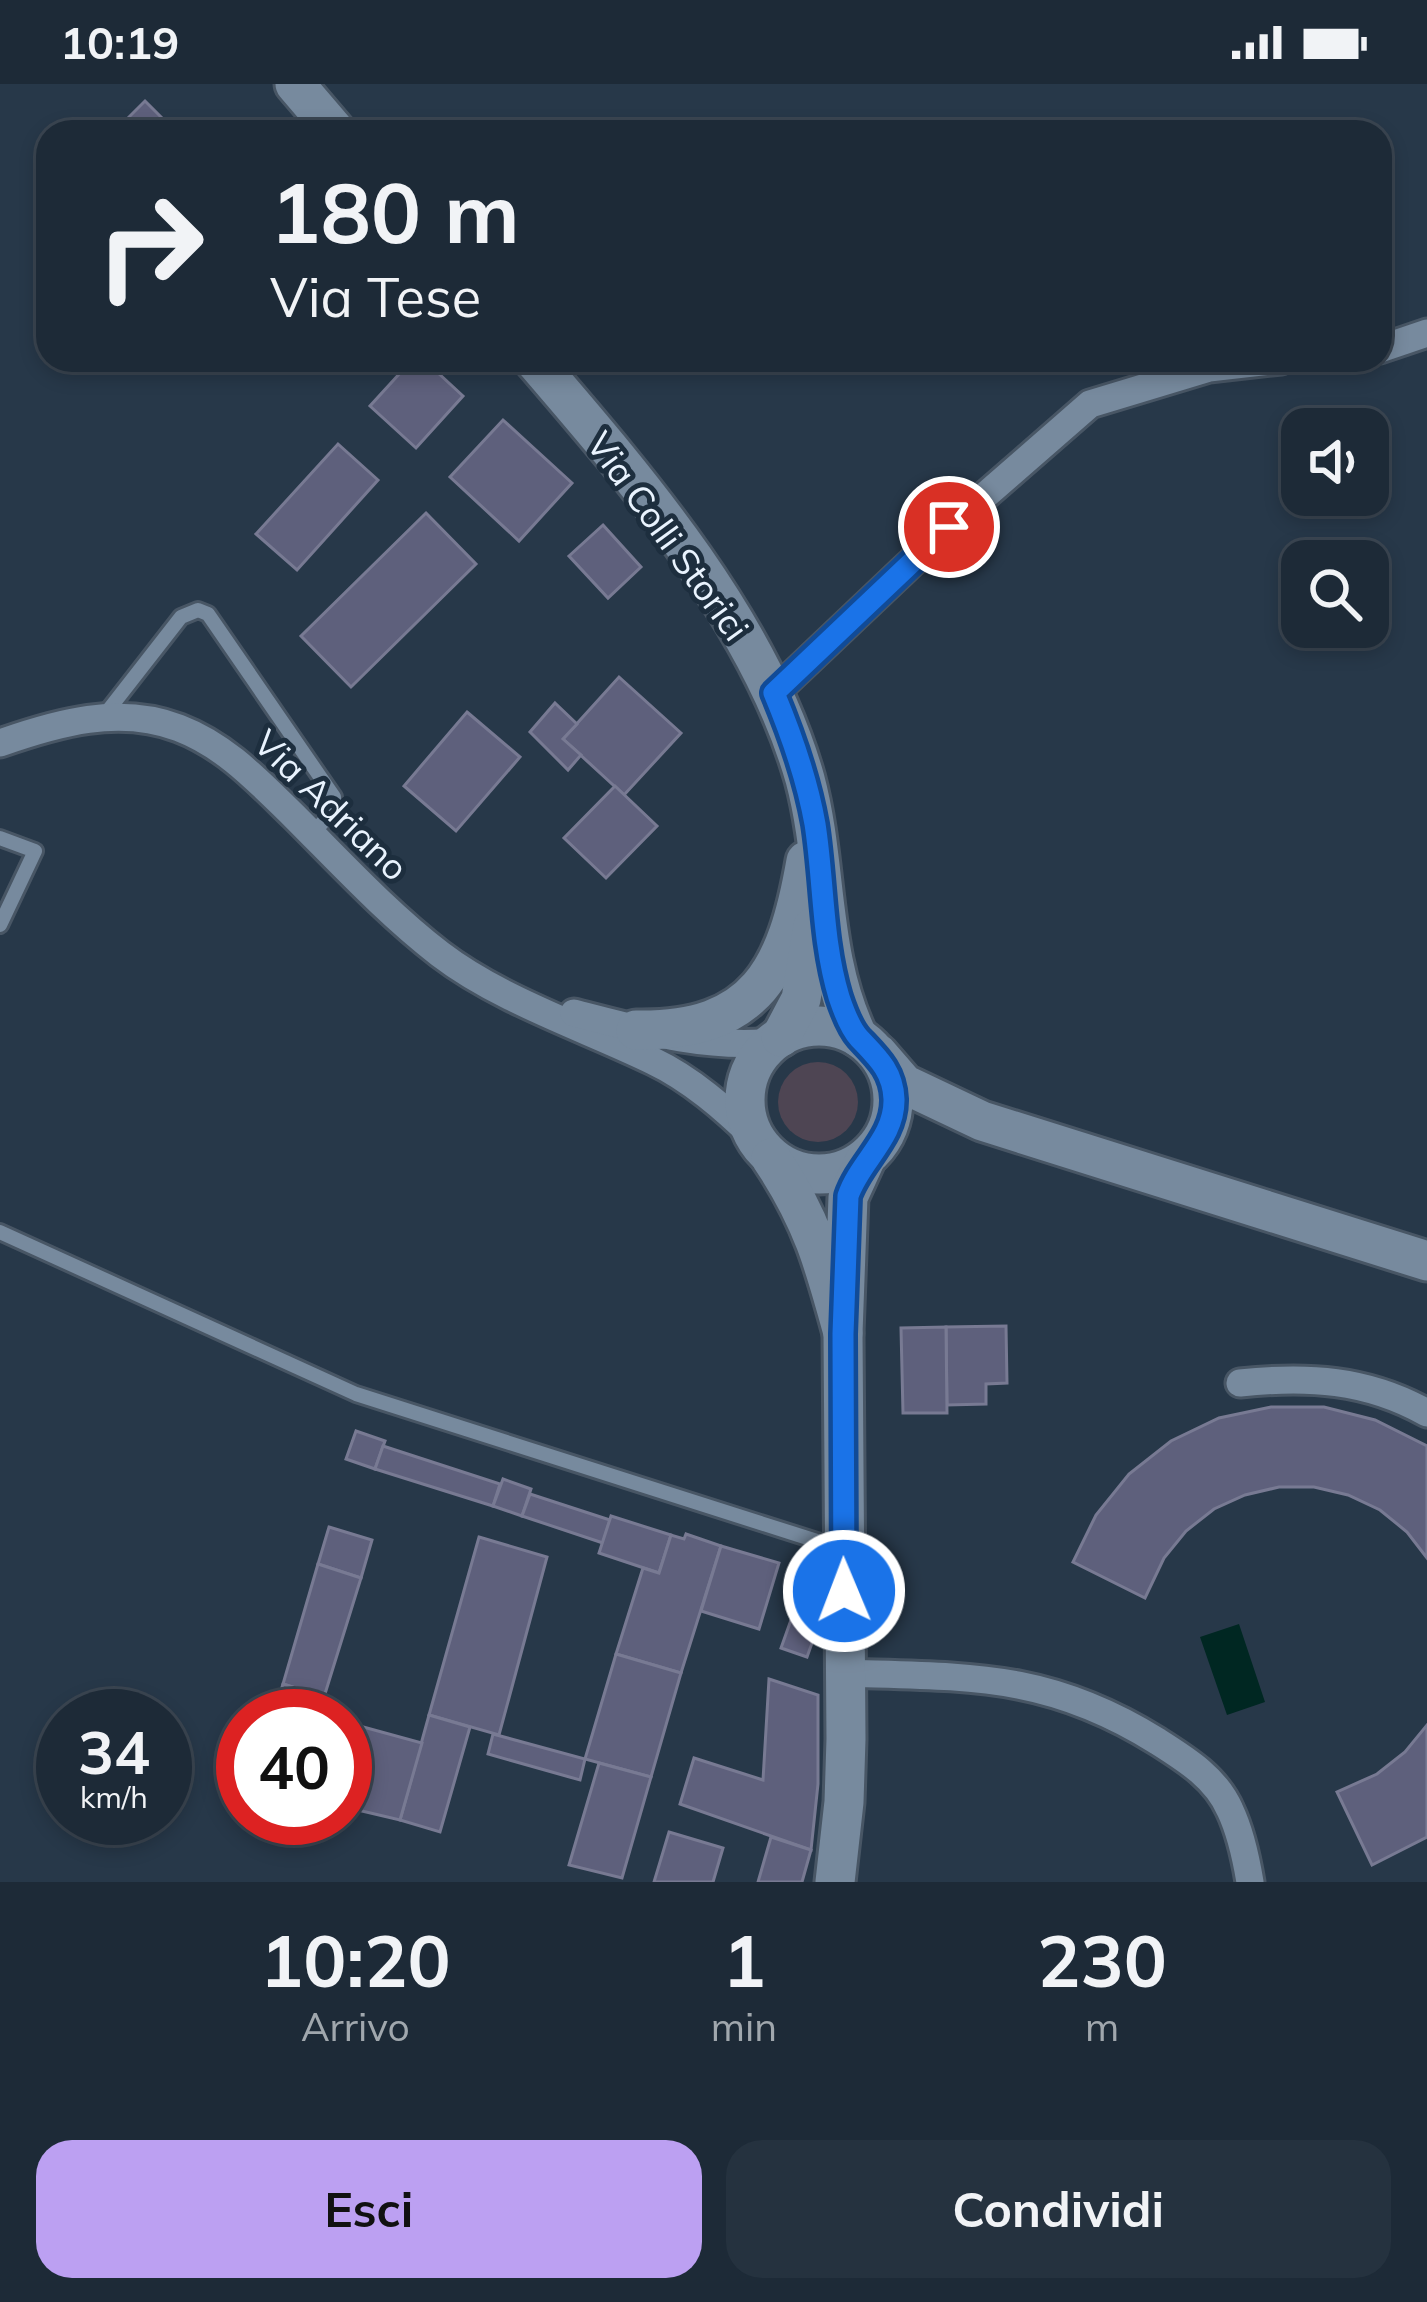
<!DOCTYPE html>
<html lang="it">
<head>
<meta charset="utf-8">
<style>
	body { margin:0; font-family:Mulish,sans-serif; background:#25323f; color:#f1f3f6; height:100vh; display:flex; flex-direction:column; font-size:45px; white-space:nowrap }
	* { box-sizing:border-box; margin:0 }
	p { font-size:39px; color:#a0a7ad }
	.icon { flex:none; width:66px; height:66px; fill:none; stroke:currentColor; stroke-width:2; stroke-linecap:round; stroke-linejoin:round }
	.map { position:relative; height:1798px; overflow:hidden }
	.sheet { display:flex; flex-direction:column; background:#1d2a37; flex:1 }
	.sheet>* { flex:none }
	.banner { position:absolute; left:36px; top:36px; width:1356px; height:252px; border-radius:36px; box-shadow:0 6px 18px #0003,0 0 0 3px #3b4652; background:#1d2a37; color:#f1f3f6; overflow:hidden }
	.buttons { position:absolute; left:1281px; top:324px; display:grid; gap:24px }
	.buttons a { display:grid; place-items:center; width:108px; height:108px; border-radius:24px; background:#1d2a37; box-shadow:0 6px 18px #0003,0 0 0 3px #3b4652; font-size:60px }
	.speed { position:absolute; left:36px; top:1605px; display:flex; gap:24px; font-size:60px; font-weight:700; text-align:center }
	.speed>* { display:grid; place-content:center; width:156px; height:156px; border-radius:50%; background:#1d2a37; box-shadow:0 6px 18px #0003,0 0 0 3px #3b4652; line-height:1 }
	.speed small { font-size:30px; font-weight:400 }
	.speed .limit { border:18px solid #d22; background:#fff; color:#111 }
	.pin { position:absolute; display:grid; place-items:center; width:102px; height:102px; color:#fff; margin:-51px; border:6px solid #fff; border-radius:50%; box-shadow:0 3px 12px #0007 }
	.me { position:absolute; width:132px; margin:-66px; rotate:359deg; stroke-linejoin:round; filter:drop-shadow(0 0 9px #0008) }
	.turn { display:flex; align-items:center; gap:42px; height:252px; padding:0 36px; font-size:54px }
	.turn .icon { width:156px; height:156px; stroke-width:2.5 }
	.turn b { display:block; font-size:84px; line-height:102px }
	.eta { display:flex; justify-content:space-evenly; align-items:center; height:204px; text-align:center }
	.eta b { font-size:72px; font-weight:700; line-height:84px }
	.action { display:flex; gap:24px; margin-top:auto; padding:24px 36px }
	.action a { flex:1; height:138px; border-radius:36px; background:#bca0f2; color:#111; font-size:48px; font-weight:700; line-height:138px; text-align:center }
	.action a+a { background:#25323f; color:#f1f3f6 }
	.status { display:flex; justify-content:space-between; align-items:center; height:84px; padding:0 60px; background:#1d2a37; direction:ltr }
	.status svg { height:33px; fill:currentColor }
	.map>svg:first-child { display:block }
</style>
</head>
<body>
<div class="status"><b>10:19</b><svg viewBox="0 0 49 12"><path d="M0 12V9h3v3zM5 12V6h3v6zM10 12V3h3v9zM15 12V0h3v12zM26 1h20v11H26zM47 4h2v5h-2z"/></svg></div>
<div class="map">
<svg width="1427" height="1798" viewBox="0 0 1427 1798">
	<rect width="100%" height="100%" fill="#273849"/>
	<circle fill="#4e4553" cx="818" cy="1018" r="40"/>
	<path fill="#002722" d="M1239 1540 1265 1618 1227 1631 1200 1553Z"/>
	<g fill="#5e607c" stroke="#787a93" stroke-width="3">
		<path d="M145 17 176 48H114Z"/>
		<path d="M412 276H424L463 312 416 364 370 322Z"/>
		<path d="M503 336 572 399 519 457 450 393Z"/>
		<path d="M338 360 378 396 297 486 256 450Z"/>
		<path d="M426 429 476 480 351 603 301 552Z"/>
		<path d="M603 441 641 483 608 514 569 472Z"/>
		<path d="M619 593 681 649 624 711 563 655Z"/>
		<path d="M555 619 577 640 563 655 581 671 568 686 530 648Z"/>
		<path d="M467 628 520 673 456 747 404 702Z"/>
		<path d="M615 702 657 742 606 794 564 754Z"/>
		<path d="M1006 1242 1007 1299 986 1300V1320L947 1321 946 1243Z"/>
		<path d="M946 1243 947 1329H903L901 1244Z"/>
		<path d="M1271 1323H1324L1375 1336 1427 1362V1474L1407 1448 1380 1426 1348 1411 1314 1403H1279L1245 1411 1214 1425 1186 1447 1164 1474 1145 1514 1073 1478 1096 1431 1129 1390 1171 1357 1219 1334Z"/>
		<path d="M356 1347 385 1357 375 1385 346 1375Z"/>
		<path d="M383 1362 500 1400 493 1422 375 1385Z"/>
		<path d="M503 1395 531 1405 522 1432 493 1422Z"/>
		<path d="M530 1410 610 1436 603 1459 522 1432Z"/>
		<path d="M611 1432 671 1451 659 1489 599 1469Z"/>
		<path d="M329 1443 372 1456 361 1494 318 1480Z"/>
		<path d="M686 1450 721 1462 681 1589 616 1570 643 1484 659 1489 671 1451 684 1455Z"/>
		<path d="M479 1453 547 1473 499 1651 429 1631Z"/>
		<path d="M721 1462 779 1479 759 1545 701 1527Z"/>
		<path d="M318 1480 361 1494 324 1613 283 1600Z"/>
		<path d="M791 1536 817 1545 807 1573 781 1564Z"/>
		<path d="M616 1570 681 1589 651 1693 585 1675Z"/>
		<path d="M769 1595 818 1611V1700L811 1766 680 1720 694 1674 763 1696Z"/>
		<path d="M283 1600 324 1613 318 1632H273Z"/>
		<path d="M429 1631 470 1643 440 1748 400 1736Z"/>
		<path d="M345 1638 422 1659 400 1736 345 1723Z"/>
		<path d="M1427 1641V1753L1372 1781 1337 1708 1377 1690 1405 1668Z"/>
		<path d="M493 1650 585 1675 580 1696 488 1670Z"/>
		<path d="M599 1679 651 1693 622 1794 569 1781Z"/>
		<path d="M669 1748 723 1764 713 1798H654Z"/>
		<path d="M771 1753 811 1766 802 1798H758Z"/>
	</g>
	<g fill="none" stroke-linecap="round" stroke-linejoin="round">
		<defs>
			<g id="lane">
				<path d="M103 633 181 533 198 526 208 530 334 713V726L312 750"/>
				<path d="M0 754 35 767 0 841"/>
				<path d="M0 1148 356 1310 842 1465"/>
			</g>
			<g id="street">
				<path d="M1380 265 1427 249"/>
				<path d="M774 609 949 443 1090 320 1209 284 1281 276"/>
				<path d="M0 659C57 639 119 621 179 644 226 662 258 697 294 732 341 779 387 829 440 870 500 916 585 944 653 977 691 995 725 1025 755 1054"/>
				<path d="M574 929C640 946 705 965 773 958"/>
				<path d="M1240 1299C1307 1292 1367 1295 1427 1329"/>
				<path d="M845 1589C969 1593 1048 1589 1157 1657 1187 1676 1216 1694 1230 1726 1241 1749 1246 1774 1250 1798"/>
			</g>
			<g id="secondary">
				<path d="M295 0 336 48"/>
				<path d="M534 276C638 397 761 539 805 695 828 781 818 871 858 953"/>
				<circle cx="819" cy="1016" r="74"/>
				<path d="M636 946C757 948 787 886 806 777"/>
				<path d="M781 953 801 915 813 843"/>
				<path d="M878 970 904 1000 982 1037 1427 1177"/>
				<path d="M771 1074C812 1135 824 1179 843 1249L848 1113 865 1076"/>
				<path d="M835 1798 844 1718 846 1655 843 1249"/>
			</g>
		</defs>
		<use href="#lane" stroke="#485665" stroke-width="20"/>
		<use href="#street" stroke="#485665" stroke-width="33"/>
		<use href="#secondary" stroke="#485665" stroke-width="45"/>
		<use href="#lane" stroke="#778a9e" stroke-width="14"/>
		<use href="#street" stroke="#778a9e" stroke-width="27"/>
		<use href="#secondary" stroke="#778a9e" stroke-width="39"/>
	</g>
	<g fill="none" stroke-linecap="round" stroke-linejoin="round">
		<defs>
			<path id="route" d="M844 1507 843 1250 848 1112C860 1077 895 1054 894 1015 893 987 877 973 859 954 850 944 843 925 839 913 822 857 824 798 815 740 807 695 792 652 774 609L949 443"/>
		</defs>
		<use href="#route" stroke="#114b97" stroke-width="30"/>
		<use href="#route" stroke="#1a73e8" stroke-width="21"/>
	</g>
	<g text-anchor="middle" stroke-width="10" stroke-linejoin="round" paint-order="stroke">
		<g font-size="36" fill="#e9f3fe" stroke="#1d2e3e">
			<text transform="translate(668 452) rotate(54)" y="13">Via Colli Storici</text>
			<text transform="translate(331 721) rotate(44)" y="13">Via Adriano</text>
		</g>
	</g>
</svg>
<div class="buttons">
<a><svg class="icon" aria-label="sound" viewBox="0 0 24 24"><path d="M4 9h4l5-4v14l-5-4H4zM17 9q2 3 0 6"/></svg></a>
<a><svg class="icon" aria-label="search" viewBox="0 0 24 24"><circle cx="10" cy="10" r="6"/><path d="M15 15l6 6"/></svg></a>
</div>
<div class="speed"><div>34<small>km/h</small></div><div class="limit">40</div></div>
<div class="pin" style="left:949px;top:443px;background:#d93025"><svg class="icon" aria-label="arrive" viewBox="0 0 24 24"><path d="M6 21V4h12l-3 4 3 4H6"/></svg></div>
<svg class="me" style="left:844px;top:1507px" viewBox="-20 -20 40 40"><circle r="17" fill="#1a73e8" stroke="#fff" stroke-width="3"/><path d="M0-11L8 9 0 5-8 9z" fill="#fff"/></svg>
<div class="banner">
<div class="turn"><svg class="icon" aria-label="right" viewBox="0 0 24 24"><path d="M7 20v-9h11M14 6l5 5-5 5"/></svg><div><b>180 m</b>Via Tese</div></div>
</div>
</div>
<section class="sheet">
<div class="eta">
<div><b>10:20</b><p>Arrivo</p></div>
<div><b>1</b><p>min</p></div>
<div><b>230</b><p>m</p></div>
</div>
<div class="action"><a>Esci</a><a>Condividi</a></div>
</section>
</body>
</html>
